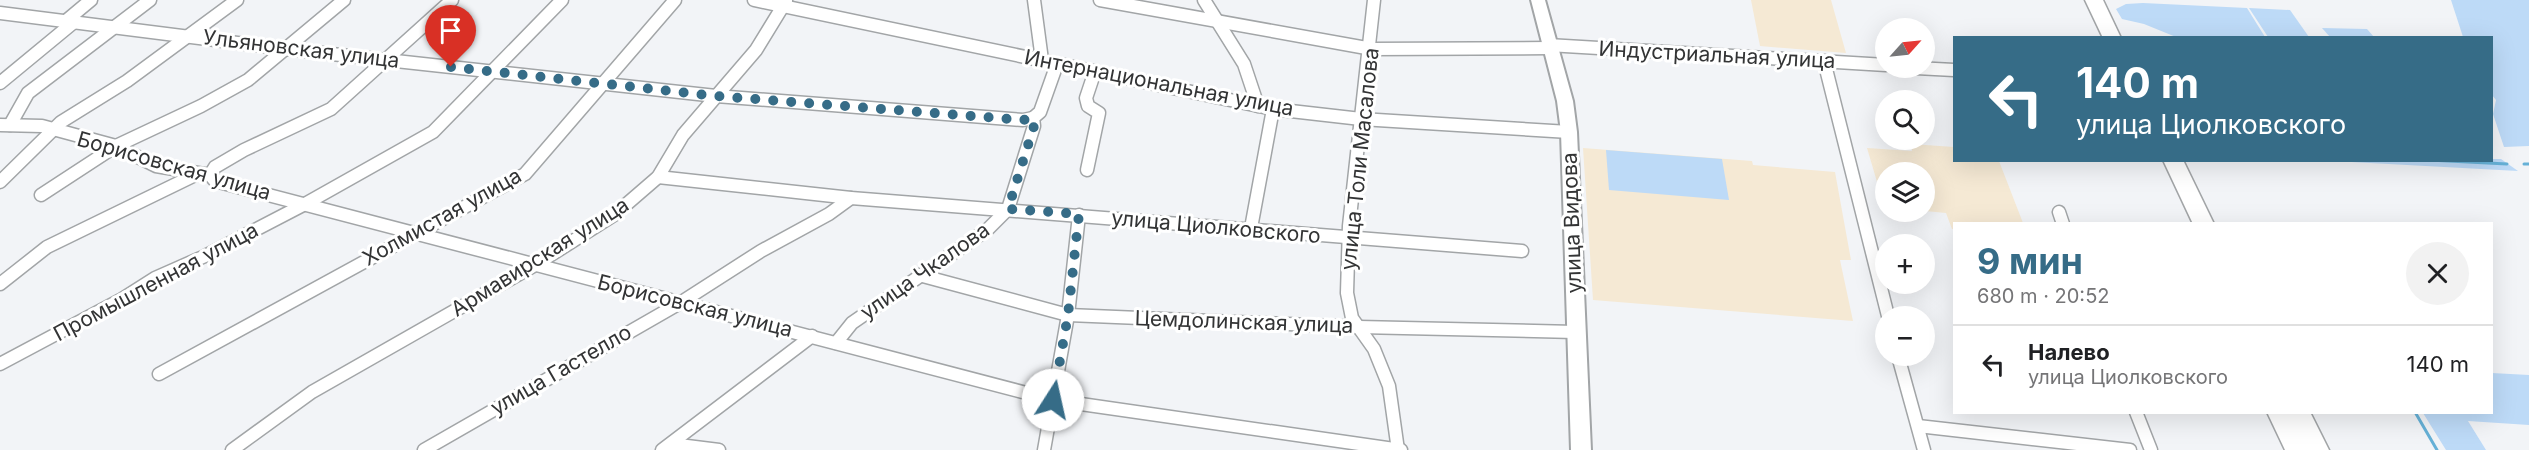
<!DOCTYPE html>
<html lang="ru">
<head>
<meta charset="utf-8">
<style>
	body { margin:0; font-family:Inter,sans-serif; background:#f2f2f2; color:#202124; height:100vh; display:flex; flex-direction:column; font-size:22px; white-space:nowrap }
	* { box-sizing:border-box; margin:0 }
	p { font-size:20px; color:#757577 }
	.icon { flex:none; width:33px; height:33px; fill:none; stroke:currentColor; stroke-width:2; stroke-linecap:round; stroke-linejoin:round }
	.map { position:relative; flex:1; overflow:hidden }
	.side { position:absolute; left:1953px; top:222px; width:540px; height:192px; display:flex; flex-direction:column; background:#fff; border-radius:0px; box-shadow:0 6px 24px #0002 }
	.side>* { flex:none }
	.guide { position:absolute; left:1953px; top:36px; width:540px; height:126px; border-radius:0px; box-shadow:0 6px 24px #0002; background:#366c87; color:#fff; overflow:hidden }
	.needle { width:39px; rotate:63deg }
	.fabs { position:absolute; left:1875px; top:18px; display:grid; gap:12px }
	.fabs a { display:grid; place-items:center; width:60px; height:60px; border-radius:50%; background:#fff; box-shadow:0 6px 24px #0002; font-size:30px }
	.pin { position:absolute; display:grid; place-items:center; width:51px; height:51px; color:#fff; margin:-62px -26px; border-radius:50% 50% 50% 0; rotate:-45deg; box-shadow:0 0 6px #0007 }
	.pin .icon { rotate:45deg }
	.me { position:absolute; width:66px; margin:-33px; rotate:10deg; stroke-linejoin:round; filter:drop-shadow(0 0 4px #0008) }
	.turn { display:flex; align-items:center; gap:21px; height:126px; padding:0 24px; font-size:27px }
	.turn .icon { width:78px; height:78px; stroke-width:2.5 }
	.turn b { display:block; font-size:42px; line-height:51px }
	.round { display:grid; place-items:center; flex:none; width:63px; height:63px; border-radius:32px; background:#f2f2f2 }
	.head { display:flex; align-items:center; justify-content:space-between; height:102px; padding:0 24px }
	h1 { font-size:36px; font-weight:700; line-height:45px; color:#366c87 }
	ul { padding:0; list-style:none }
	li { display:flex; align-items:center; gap:18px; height:78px; padding:0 24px; border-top:2px solid #e0e0e0 }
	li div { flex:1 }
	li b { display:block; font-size:22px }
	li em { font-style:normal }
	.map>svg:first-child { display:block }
</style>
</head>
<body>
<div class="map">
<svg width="2529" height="450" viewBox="0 0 2529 450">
	<rect width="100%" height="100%" fill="#f2f4f7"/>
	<g fill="#f5e9d4">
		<path d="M1751 0H1831L1846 53 1760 46Z"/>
		<path d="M1911 144 1954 147V160L1999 161 2023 223 1954 224V229H1952L1946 213 1925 211 1924 172H1886L1885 209 1867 148 1912 151Z"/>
		<path d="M1583 148 1752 161 1753 165 1835 172 1851 260H1840L1853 321 1593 300Z"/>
	</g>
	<g fill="#bddaf7">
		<path d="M2451 0H2529V146L2504 147 2493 114 2496 100 2492 95V38L2463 37Z"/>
		<path d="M2143 3 2247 8 2265 37H2176L2144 24 2122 19 2116 9 2126 4Z"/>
		<path d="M2249 8 2290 10 2309 37H2268Z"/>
		<path d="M2322 28 2367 29 2374 37H2330Z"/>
		<path d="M1606 150 1722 159 1729 200 1609 190Z"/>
		<path d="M2492 159H2501L2518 171 2333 161Z"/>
		<path d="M2492 373 2529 375V425L2468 421 2486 450H2446L2423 413 2492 412Z"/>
	</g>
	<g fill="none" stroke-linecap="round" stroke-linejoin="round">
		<g stroke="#66b1d7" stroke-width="3">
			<path d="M2429 160 2507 164"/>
			<path d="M2524 164H2529"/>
			<path d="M2415 412 2437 450"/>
		</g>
		<defs>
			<g id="street">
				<path d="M754 0 1273 109 1361 119 1569 132"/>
				<path d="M1034 0 1042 60"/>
				<path d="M1100 0 1372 49 1549 48"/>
				<path d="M1204 0 1244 64 1258 106"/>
				<path d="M1374 0 1349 226 1347 293 1352 318 1374 349 1389 386 1398 450"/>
				<path d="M0 13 286 49 716 96 1023 120 1033 118"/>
				<path d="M67 20 91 0"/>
				<path d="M1548 45 1886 65"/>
				<path d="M1824 61 1888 316"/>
				<path d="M1916 68 1954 70"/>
				<path d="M0 83 74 22"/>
				<path d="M0 125 42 126 116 146 156 166 210 175 215 181 1053 400 1401 450"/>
				<path d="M10 125 28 93 150 0"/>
				<path d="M1087 170 1099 113 1088 106 1086 98 1095 71"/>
				<path d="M210 175 215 167 244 150 331 109 452 0"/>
				<path d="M658 177 851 198 1522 251"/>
				<path d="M0 182 61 122 127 81 237 0"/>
				<path d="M41 195 116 146 201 106 248 80 344 0"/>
				<path d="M2059 212 2063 224"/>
				<path d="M1251 228 1273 109"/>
				<path d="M919 275 1068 315 1359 327 1575 332"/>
				<path d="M0 284 47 247 195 175"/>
				<path d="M836 343 852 323 988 229 1008 209 1034 126 1033 118 1040 112 1057 64"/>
				<path d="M1898 356 1924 450"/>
				<path d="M0 364 122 299 155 278 205 256 305 204 433 132 562 0"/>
				<path d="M159 374 525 174 675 0"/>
				<path d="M2136 412 2151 450"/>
				<path d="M1918 426 2130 450"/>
				<path d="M671 444 719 450"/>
				<path d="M232 450 312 392 535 265 614 215 658 177 683 135 756 50 786 1"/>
				<path d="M424 450 680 303 761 251 829 214 851 198"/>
				<path d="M662 450 812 336"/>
				<path d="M1044 450 1068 315 1079 215"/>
			</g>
			<path id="secondary" d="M1531 0H1545L1573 101 1577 132 1591 450H1571L1561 132 1557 101Z"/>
			<g id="highway">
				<path d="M2085 0H2103L2121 38H2103Z"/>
				<path d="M2163 160H2183L2214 224H2193Z"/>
				<path d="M2267 412H2310L2329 450H2285Z"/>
			</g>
		</defs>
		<use href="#street" stroke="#a2a5a7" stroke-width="15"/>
		<use href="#secondary" stroke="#a2a5a7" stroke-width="4"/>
		<use href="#highway" stroke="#a2a5a7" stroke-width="3"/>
		<use href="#street" stroke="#fff" stroke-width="12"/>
		<use href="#secondary" fill="#fff" fill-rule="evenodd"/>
		<use href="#highway" fill="#fff" fill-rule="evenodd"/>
	</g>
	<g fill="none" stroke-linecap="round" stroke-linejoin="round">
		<path stroke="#366c87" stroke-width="10" stroke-dasharray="0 18" d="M451 67 716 96 1023 120 1033 118 1034 126 1008 209 1079 214 1068 315 1053 400"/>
	</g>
	<g text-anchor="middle" stroke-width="6" stroke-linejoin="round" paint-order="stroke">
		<g font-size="21" fill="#333435" stroke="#fff">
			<text transform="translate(301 49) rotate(7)" y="7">Ульяновская улица</text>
			<text transform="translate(1717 55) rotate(3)" y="7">Индустриальная улица</text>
			<text transform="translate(1159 83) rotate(11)" y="7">Интернациональная улица</text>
			<text transform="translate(1360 159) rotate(-84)" y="7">улица Толи Масалова</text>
			<text transform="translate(174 166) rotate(16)" y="7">Борисовская улица</text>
			<text transform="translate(442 217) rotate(-29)" y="7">Холмистая улица</text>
			<text transform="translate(1572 223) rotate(-92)" y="7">улица Видова</text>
			<text transform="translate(1216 227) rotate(5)" y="7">улица Циолковского</text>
			<text transform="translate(540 257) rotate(-32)" y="7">Армавирская улица</text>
			<text transform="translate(925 271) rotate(-35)" y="7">улица Чкалова</text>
			<text transform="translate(156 282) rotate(-28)" y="7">Промышленная улица</text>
			<text transform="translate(695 306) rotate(14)" y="7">Борисовская улица</text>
			<text transform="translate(1244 322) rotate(2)" y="7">Цемдолинская улица</text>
			<text transform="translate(561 370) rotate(-30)" y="7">улица Гастелло</text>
		</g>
	</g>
</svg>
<div class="fabs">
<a><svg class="needle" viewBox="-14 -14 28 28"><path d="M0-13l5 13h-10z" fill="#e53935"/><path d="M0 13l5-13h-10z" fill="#757577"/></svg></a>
<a><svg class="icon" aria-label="search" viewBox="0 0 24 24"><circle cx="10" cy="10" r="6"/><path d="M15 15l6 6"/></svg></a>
<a><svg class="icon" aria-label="layers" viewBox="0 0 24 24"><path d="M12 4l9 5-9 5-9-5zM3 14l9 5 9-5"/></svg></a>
<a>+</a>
<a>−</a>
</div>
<div class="pin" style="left:451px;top:67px;background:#d93025"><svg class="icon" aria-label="arrive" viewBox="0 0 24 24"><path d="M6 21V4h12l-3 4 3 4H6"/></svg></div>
<svg class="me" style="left:1053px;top:400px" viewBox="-20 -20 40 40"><circle r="19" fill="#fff"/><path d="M0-13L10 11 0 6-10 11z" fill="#366c87"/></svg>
<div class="guide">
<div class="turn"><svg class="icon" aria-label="left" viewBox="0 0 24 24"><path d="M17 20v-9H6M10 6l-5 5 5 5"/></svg><div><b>140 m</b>улица Циолковского</div></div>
</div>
<section class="side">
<div class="head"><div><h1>9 мин</h1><p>680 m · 20:52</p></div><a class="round"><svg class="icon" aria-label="close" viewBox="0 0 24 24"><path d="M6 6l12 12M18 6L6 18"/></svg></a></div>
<ul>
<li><svg class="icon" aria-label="left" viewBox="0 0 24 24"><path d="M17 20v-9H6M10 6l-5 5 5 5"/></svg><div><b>Налево</b><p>улица Циолковского</p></div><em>140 m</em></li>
</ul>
</section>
</div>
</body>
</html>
